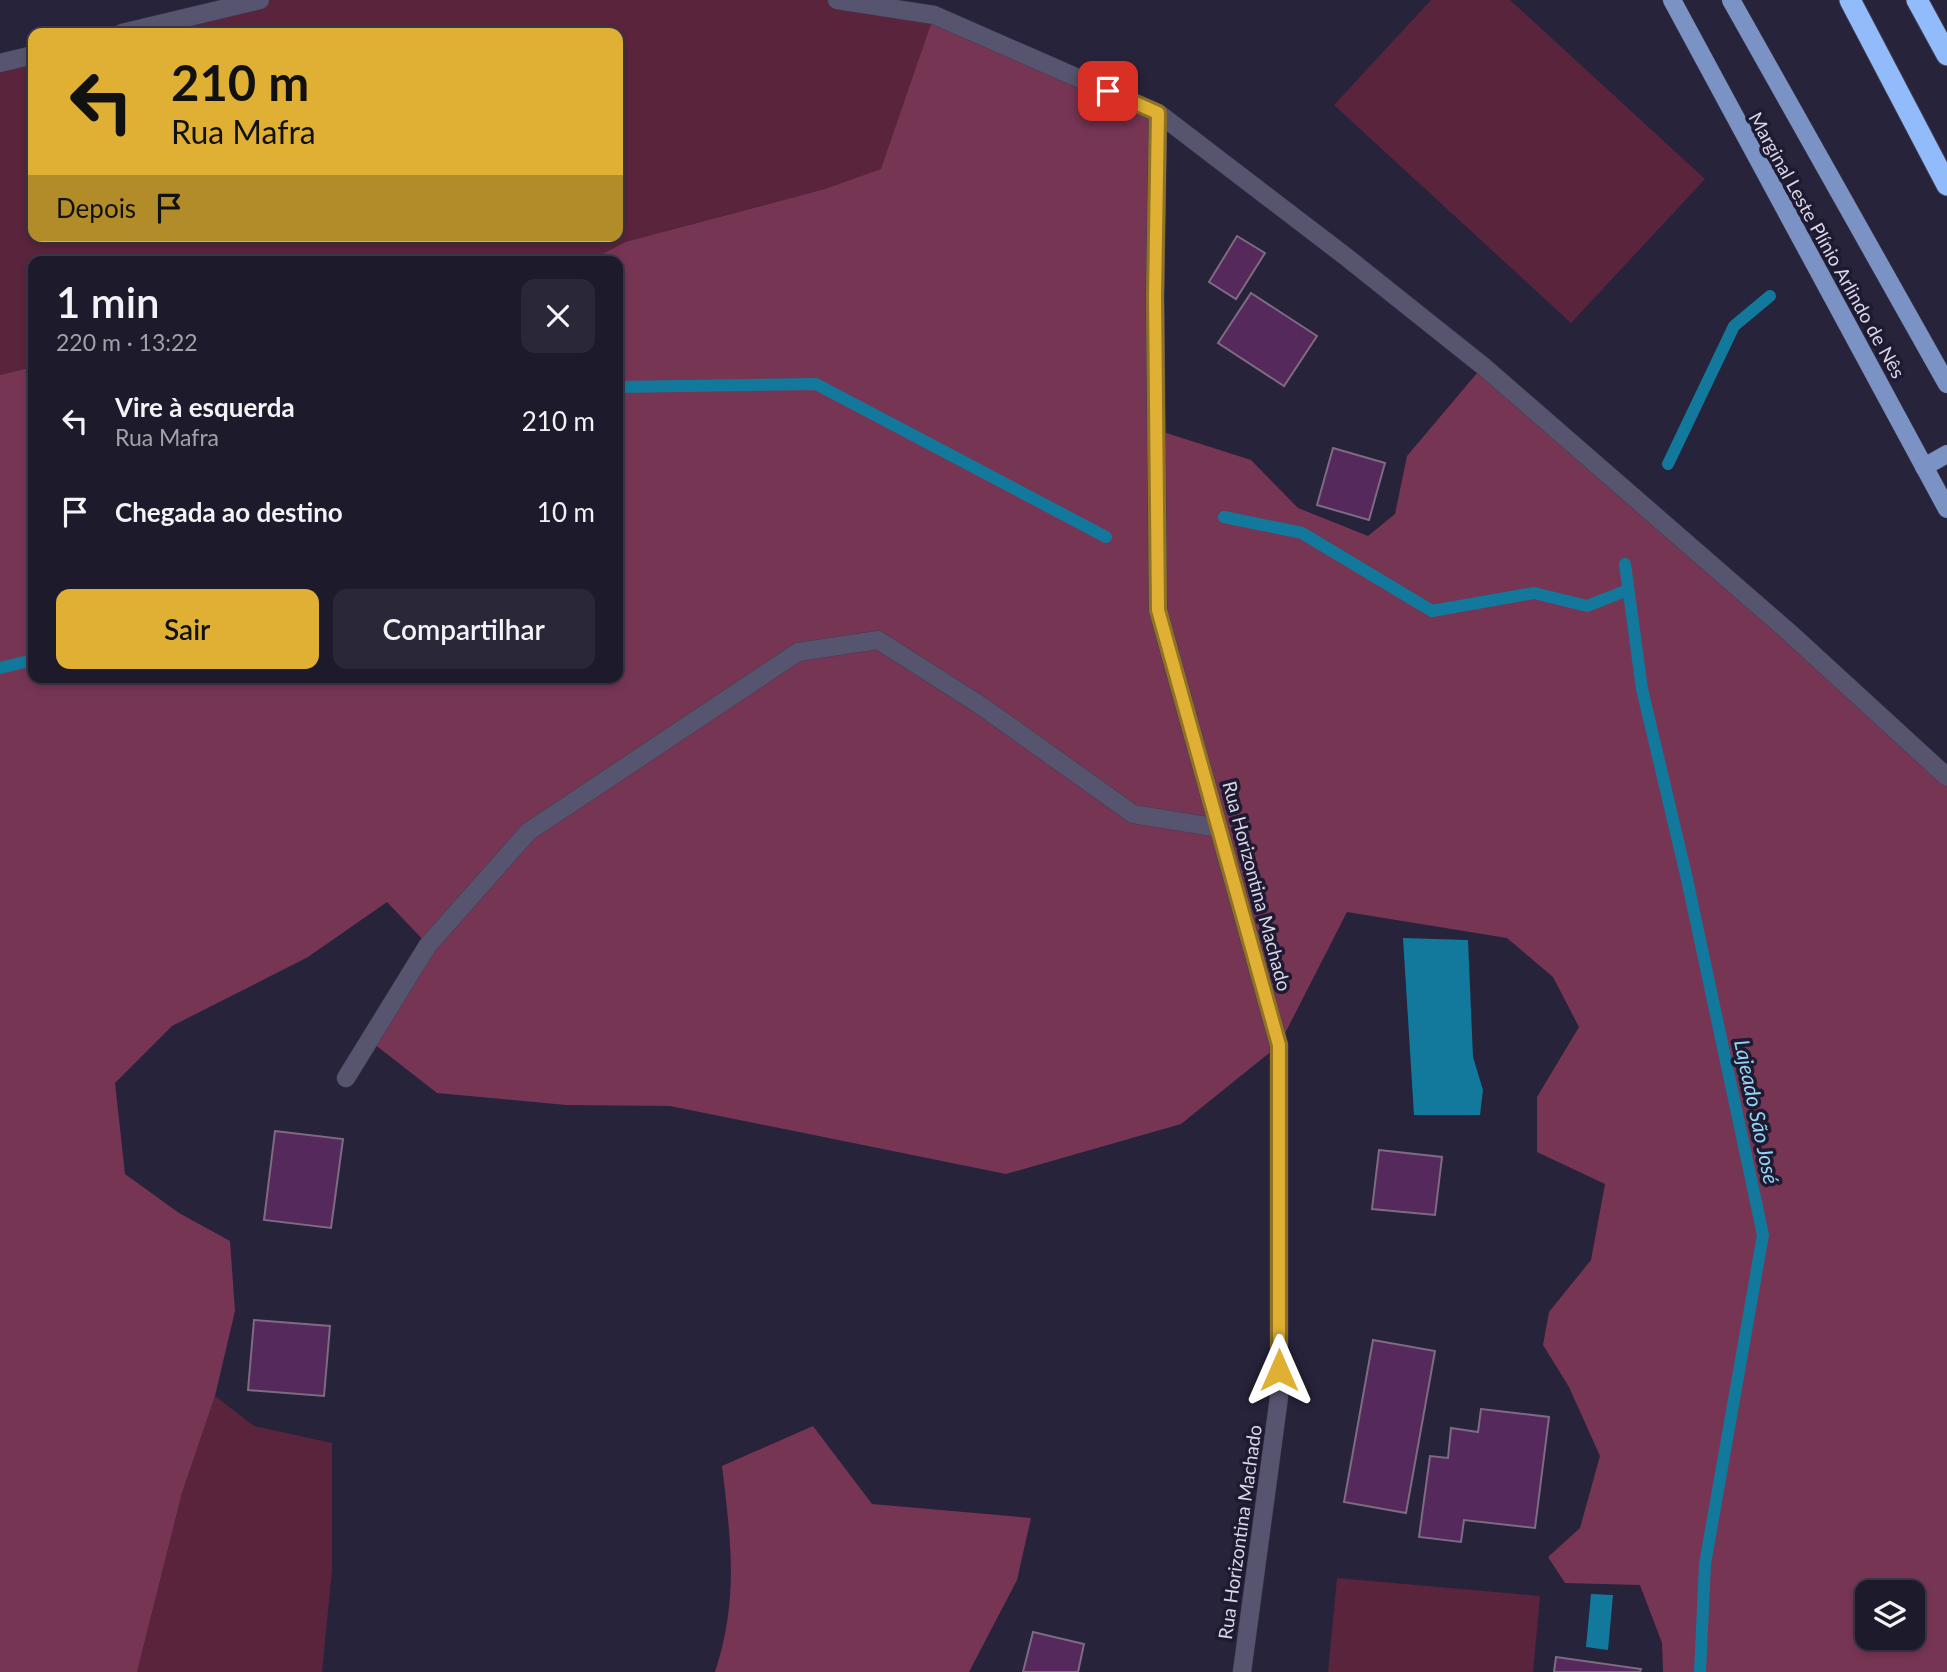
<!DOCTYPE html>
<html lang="pt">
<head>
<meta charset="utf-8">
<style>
	body { margin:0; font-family:Lato,sans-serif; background:#2a2738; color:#f1f3f6; height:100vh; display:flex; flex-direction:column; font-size:26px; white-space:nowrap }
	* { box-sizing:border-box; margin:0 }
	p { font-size:23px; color:#a0a1a9 }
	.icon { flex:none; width:38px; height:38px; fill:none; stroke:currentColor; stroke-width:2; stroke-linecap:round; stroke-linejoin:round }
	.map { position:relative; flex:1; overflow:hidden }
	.side { position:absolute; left:28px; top:256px; width:595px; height:427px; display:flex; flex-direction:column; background:#1d1a2c; border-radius:14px; box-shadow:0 4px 10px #0003,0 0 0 2px #3b3848 }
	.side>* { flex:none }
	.hud { position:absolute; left:28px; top:28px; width:595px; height:214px; border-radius:14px; box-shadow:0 4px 10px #0003,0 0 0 2px #3b3848; background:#dfb034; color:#111; overflow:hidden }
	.fabs { position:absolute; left:1855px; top:1580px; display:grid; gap:14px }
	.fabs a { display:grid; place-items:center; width:70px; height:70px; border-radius:14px; background:#1d1a2c; box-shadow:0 4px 10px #0003,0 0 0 2px #3b3848; font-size:35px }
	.pin { position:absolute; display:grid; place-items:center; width:60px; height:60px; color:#fff; margin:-30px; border-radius:14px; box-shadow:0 4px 10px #0006 }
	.me { position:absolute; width:77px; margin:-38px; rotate:0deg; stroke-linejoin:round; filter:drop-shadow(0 0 5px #0008) }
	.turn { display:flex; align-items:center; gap:24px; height:147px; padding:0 28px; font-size:32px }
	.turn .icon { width:91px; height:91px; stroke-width:2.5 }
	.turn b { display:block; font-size:49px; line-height:60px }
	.then { display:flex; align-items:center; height:66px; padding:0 28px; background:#0003; gap:14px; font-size:26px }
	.round { display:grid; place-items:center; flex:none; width:74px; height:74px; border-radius:14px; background:#2a2738 }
	.head { display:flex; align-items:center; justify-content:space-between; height:119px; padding:0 28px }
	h1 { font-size:42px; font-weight:600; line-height:52px }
	.action { display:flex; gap:14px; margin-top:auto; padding:14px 28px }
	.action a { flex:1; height:80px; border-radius:14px; background:#dfb034; color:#111; font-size:28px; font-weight:600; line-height:80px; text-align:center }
	.action a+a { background:#2a2738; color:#f1f3f6 }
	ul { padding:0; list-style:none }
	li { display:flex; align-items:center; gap:21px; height:91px; padding:0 28px }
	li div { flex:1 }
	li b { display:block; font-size:26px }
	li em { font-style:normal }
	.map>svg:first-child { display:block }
</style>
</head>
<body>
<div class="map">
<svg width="1947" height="1672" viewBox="0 0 1947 1672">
	<rect width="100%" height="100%" fill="#27233b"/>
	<g fill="#5a243d">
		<path d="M260 0H837L934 15 882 169 825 189 625 242 589 261H33V367L0 375V63L33 55V236H618V33H122Z"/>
		<path d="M1431 0H1510L1705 179 1571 323 1334 105Z"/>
		<path d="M215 1396 254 1426 332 1443V1571L322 1672H137L182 1493Z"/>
		<path d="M1337 1578 1540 1596 1533 1672H1328Z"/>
	</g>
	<g fill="#773554" fill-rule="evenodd">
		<path d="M934 15 1158 113 1157 430 1251 460 1298 508 1368 536 1395 514 1407 456 1483 366 1947 779V1672H1663L1662 1643 1640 1585 1565 1583 1548 1557 1580 1528 1600 1456 1569 1387 1543 1345 1549 1312 1591 1260 1605 1184 1537 1152V1097L1579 1027 1553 977 1507 938 1347 912 1279 1045 1181 1124 1006 1174 670 1106 566 1105 437 1093 369 1040 428 945 387 902 308 957 172 1026 115 1083 125 1174 179 1213 230 1241 235 1311 215 1396 182 1493 137 1672H0V375L33 367V677H618V261H589L625 242 825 189 881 169ZM1867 1592H1913V1638H1867Z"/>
		<path d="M813 1426 872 1504 1031 1518 1017 1580 969 1672H715C739 1599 731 1541 722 1466Z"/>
	</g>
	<g fill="#12799c">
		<path d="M1403 938 1468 940 1473 1057 1483 1090 1480 1115H1414Z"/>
		<path d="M1591 1594 1613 1595 1608 1650 1586 1647Z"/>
	</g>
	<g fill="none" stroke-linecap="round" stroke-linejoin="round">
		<g stroke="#12799c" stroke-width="12">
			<path d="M618 387 816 384 1106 537"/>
			<path d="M1668 464 1734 326 1770 296"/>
			<path d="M1224 517 1302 533 1432 611 1534 593 1587 606 1628 590"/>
			<path d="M1625 564 1642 689 1687 879 1763 1235 1705 1564 1700 1672"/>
			<path d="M0 668 33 660"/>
		</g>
	</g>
	<g fill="#56295d" stroke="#7e6a81" stroke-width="2">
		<path d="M1237 236 1265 253 1236 299 1209 282Z"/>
		<path d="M1251 293 1317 336 1284 386 1218 343Z"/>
		<path d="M1333 448 1385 463 1369 520 1317 505Z"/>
		<path d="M275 1131 343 1139 331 1228 264 1220Z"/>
		<path d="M1379 1150 1442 1157 1435 1215 1372 1209Z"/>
		<path d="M254 1320 330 1326 324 1396 248 1390Z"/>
		<path d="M1373 1340 1435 1351 1406 1513 1344 1502Z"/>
		<path d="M1481 1409 1549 1417 1535 1528 1464 1520 1461 1542 1419 1537 1430 1456 1448 1458 1451 1428 1478 1432Z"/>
		<path d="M1033 1632 1084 1644 1078 1672H1023Z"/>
		<path d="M1556 1657 1641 1669 1640 1672H1554Z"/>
	</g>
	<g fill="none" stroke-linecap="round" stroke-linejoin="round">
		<defs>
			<g id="minor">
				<path d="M837 0 934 15 1158 113 1345 256 1483 366 1791 634 1947 777"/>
				<path d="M122 33 260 0"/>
				<path d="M0 63 33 55"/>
				<path d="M1158 113 1155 296 1158 610 1279 1045V1397L1242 1672"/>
				<path d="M346 1078 428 945 528 832 798 652 878 640 980 705 1133 814 1219 828"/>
			</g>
			<g id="major">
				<path d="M1672 0 1947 509"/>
				<path d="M1731 0 1947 384"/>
				<path d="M1924 467 1947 454"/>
			</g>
			<g id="highway">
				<path d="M1850 0 1947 185"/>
				<path d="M1917 0 1947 55"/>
			</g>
		</defs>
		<use href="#minor" stroke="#413d51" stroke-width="19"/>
		<use href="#major" stroke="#413d51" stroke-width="19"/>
		<use href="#highway" stroke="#413d51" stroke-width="23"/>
		<use href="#minor" stroke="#57546f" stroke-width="18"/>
		<use href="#major" stroke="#7a92c4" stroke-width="18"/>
		<use href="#highway" stroke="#92bbfc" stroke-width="21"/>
	</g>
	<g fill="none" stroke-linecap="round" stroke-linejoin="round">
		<defs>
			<path id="route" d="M1108 91 1158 113 1155 296 1158 610 1279 1045V1370"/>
		</defs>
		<use href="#route" stroke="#917222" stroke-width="18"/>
		<use href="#route" stroke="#dfb034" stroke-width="12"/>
	</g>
	<g text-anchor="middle" stroke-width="7" stroke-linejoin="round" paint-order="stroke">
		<g font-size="19" fill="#d9d7e7" stroke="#1e1a31">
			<text transform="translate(1827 245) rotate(61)" y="7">Marginal Leste Plínio Arlindo de Nês</text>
			<text transform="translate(1257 886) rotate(75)" y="7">Rua Horizontina Machado</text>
			<text transform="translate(1240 1532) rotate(-82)" y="7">Rua Horizontina Machado</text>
		</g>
		<g font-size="21" font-style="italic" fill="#93d5f3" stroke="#1e1a31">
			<text transform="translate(1756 1112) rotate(78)" y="7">Lajeado São José</text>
		</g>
	</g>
</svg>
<div class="fabs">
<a><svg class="icon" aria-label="layers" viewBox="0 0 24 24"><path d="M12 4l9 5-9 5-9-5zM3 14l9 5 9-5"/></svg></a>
</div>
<div class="pin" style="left:1108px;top:91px;background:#d93025"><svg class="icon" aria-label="arrive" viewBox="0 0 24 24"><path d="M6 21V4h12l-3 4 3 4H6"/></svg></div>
<svg class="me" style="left:1279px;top:1370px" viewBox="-20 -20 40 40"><path d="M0-17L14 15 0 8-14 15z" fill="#dfb034" stroke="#fff" stroke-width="4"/></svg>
<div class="hud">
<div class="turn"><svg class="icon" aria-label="left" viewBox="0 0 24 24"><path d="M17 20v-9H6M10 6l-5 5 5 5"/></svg><div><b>210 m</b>Rua Mafra</div></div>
<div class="then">Depois<svg class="icon" aria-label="arrive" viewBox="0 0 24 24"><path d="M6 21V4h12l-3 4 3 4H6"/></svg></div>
</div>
<section class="side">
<div class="head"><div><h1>1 min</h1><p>220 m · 13:22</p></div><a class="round"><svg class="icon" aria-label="close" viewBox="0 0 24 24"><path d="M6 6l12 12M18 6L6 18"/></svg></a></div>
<ul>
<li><svg class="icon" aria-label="left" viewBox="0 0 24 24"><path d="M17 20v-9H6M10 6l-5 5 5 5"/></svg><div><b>Vire à esquerda</b><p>Rua Mafra</p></div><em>210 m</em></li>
<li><svg class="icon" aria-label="arrive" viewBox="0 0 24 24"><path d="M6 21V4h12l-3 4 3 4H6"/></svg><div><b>Chegada ao destino</b></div><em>10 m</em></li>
</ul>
<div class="action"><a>Sair</a><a>Compartilhar</a></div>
</section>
</div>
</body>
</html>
